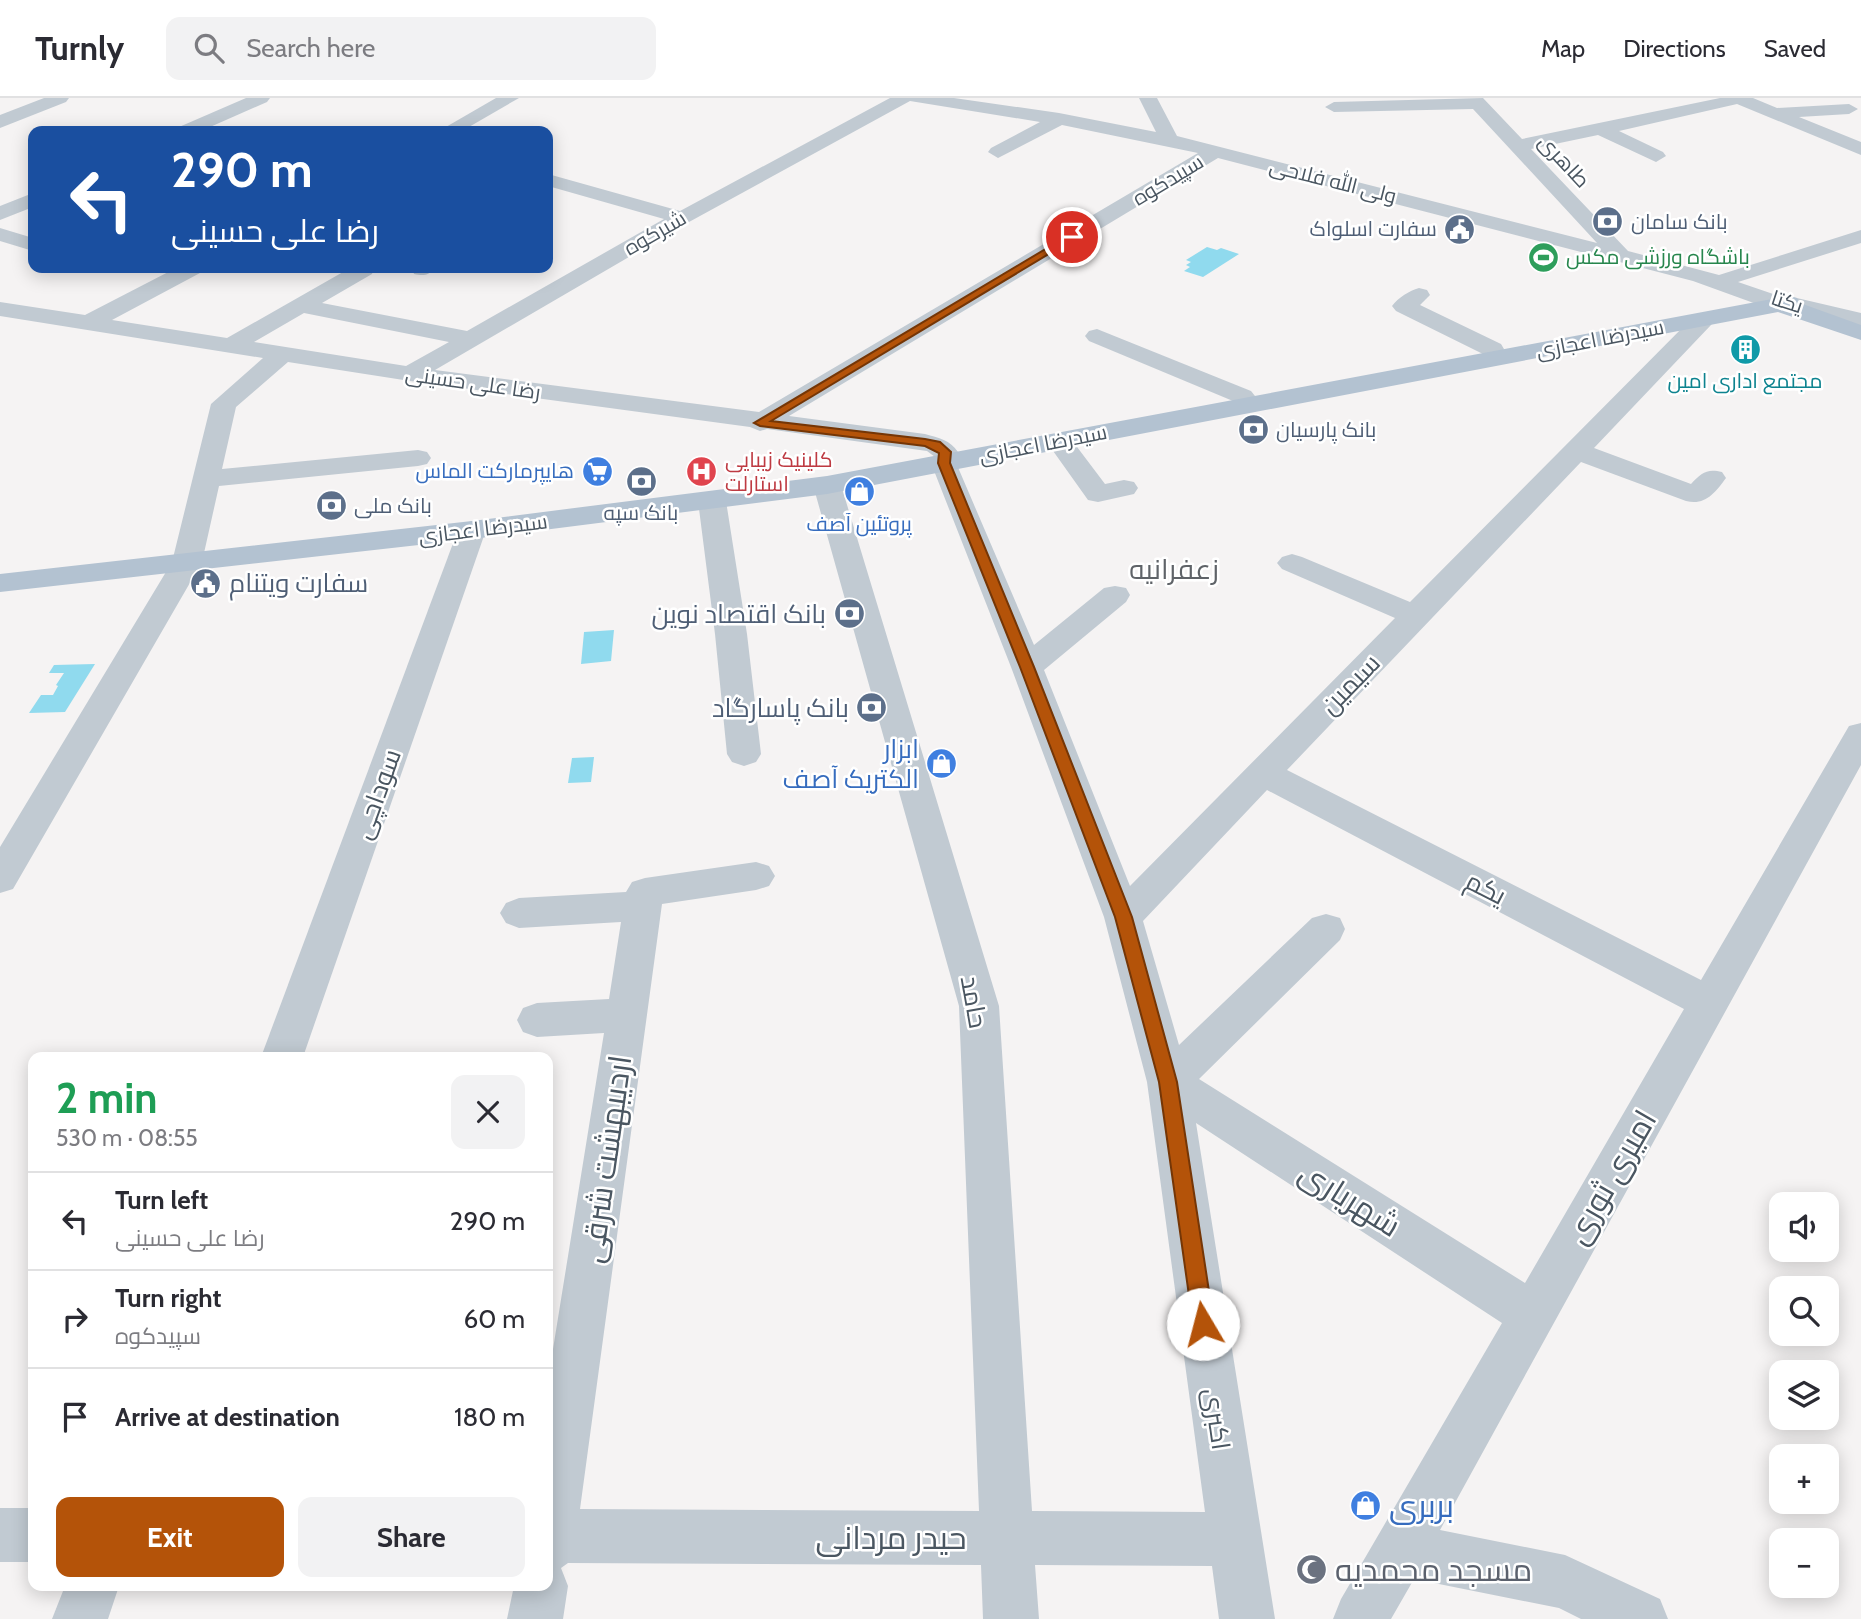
<!DOCTYPE html>
<html lang="en">
<head>
<meta charset="utf-8">
<style>
	body { margin:0; font-family:Cabin,Cairo,sans-serif; background:#f2f2f3; color:#2b2b33; height:100vh; display:flex; flex-direction:column; font-size:26px; white-space:nowrap }
	* { box-sizing:border-box; margin:0 }
	p { font-size:23px; color:#7c7c81 }
	.icon { flex:none; width:38px; height:38px; fill:none; stroke:currentColor; stroke-width:2; stroke-linecap:round; stroke-linejoin:round }
	.map { position:relative; flex:1; overflow:hidden }
	.drawer { position:absolute; left:28px; top:954px; width:525px; height:539px; display:flex; flex-direction:column; background:#fff; border-radius:14px; box-shadow:0 4px 18px #0003 }
	.drawer>* { flex:none }
	.hud { position:absolute; left:28px; top:28px; width:525px; height:147px; border-radius:14px; box-shadow:0 4px 18px #0003; background:#1a4fa0; color:#fff; overflow:hidden }
	.tools { position:absolute; left:1769px; top:1094px; display:grid; gap:14px }
	.tools a { display:grid; place-items:center; width:70px; height:70px; border-radius:14px; background:#fff; box-shadow:0 4px 18px #0003; font-size:35px }
	.pin { position:absolute; display:grid; place-items:center; width:60px; height:60px; color:#fff; margin:-30px; border:4px solid #fff; border-radius:50%; box-shadow:0 2px 7px #0007 }
	.me { position:absolute; width:77px; margin:-38px; rotate:352deg; stroke-linejoin:round; filter:drop-shadow(0 0 5px #0008) }
	.turn { display:flex; align-items:center; gap:24px; height:147px; padding:0 28px; font-size:32px }
	.turn .icon { width:91px; height:91px; stroke-width:2.5 }
	.turn b { display:block; font-size:49px; line-height:60px }
	.round { display:grid; place-items:center; flex:none; width:74px; height:74px; border-radius:14px; background:#f2f2f3 }
	.summary { display:flex; align-items:center; justify-content:space-between; height:119px; padding:0 28px }
	h1 { font-size:42px; font-weight:700; line-height:52px; color:#1e9e55 }
	.button { display:flex; gap:14px; margin-top:auto; padding:14px 28px }
	.button a { flex:1; height:80px; border-radius:14px; background:#b45309; color:#fff; font-size:28px; font-weight:700; line-height:80px; text-align:center }
	.button a+a { background:#f2f2f3; color:#2b2b33 }
	ul { padding:0; list-style:none }
	li { display:flex; align-items:center; gap:21px; height:98px; padding:0 28px; border-top:2px solid #e1e1e2 }
	li div { flex:1 }
	li b { display:block; font-size:26px }
	li em { font-style:normal }
	header { display:flex; align-items:center; gap:42px; box-sizing:border-box; height:98px; padding:0 35px; background:#fff; border-bottom:2px solid #e1e1e2 }
	header strong { font-size:33px }
	nav { display:flex; gap:38px; margin-inline-start:auto; font-size:24px }
	.search { width:490px; height:63px; background:#f2f2f3; display:flex; align-items:center; gap:18px; box-sizing:border-box; padding:0 24px; border-radius:14px; color:#7c7c81; font-size:26px }
	.map>svg:first-child { display:block }
</style>
</head>
<body>
<header>
<strong>Turnly</strong>
<div class="search"><svg class="icon" aria-label="search" viewBox="0 0 24 24"><circle cx="10" cy="10" r="6"/><path d="M15 15l6 6"/></svg>Search here</div>
<nav><a>Map</a><a>Directions</a><a>Saved</a></nav>
</header>
<div class="map">
<svg width="1861" height="1521" viewBox="0 0 1861 1521">
	<rect width="100%" height="100%" fill="#f5f3f3"/>
	<g fill="#90daee">
		<path d="M1207 149 1217 152 1221 150 1239 156 1203 179 1184 173 1190 169 1186 167 1191 164 1186 162Z"/>
		<path d="M614 532 611 563 581 566 584 534Z"/>
		<path d="M95 566 65 614 29 615 41 597H53L58 588 56 587 64 575H49L54 567Z"/>
		<path d="M594 659 591 684 568 685 572 660Z"/>
	</g>
	<g fill="none" stroke-linecap="round" stroke-linejoin="round">
		<g fill="#c1cad2" fill-rule="evenodd">
			<path d="M44 0H69L66 4 0 30V17Z"/>
			<path d="M246 0H270L267 4 201 33H177L179 29Z"/>
			<path d="M496 0H519L462 33H439Z"/>
			<path d="M890 0H954L1059 15 1156 34 1139 0H1157L1177 38 1597 145 1473 11 1334 14 1325 9 1334 4 1483 0 1522 41 1720 0H1753L1777 10 1849 6 1858 11 1849 16 1799 19 1861 44V57L1737 6 1619 33 1663 54 1666 58 1656 64 1598 37 1531 51 1628 153 1719 177 1861 132V145L1738 184 1779 198 1784 197 1861 215V229L1773 212 1693 183 1218 60 789 318 925 336C939 340 950 342 958 354L954 360 1034 547 1104 490 1115 488 1126 490 1130 497 1126 504 1044 572 1130 788 1395 520 1282 471 1277 465 1282 459 1292 456 1302 459 1410 504 1695 217H1711L1715 222 1711 227 1594 350 1691 386C1701 375 1707 370 1722 374L1726 380C1715 395 1705 408 1686 403L1581 364 1287 672 1701 882 1849 628 1861 625V667L1440 1432 1565 1457 1660 1501 1668 1521H1581L1559 1510 1414 1481 1391 1521H1333L1341 1501 1502 1225 1196 1025 1275 1521H1219L1212 1468 1035 1467 1039 1521H983L981 1467 568 1465 561 1470 568 1488 563 1521H507L514 1488H548V1282L604 935 537 939 523 934 517 922 523 910 537 905 609 901 621 824 519 830 506 825 500 815 506 805 519 800 626 794 632 784 645 780 756 764 769 768 775 778 769 788 756 792 662 806 580 1411 979 1413 959 908 813 387 817 381 827 379 837 381 841 387 999 908 1032 1413 1205 1414 1147 984 1104 819 1011 569 931 365 935 359 927 353 767 331 760 333 750 329 410 283 288 264 236 309 222 371 418 352 427 354 431 360 427 366 418 368 219 388 202 464 13 791 0 795V749L172 464 211 306 263 260 0 218V204L85 217 176 170H203L200 175 112 222 227 240 350 170H374L372 176 322 205 467 233 664 121 548 88V76L680 113ZM910 3 1040 24 991 50 988 54 998 60 1062 27 1198 55 759 314 435 272 689 124ZM304 215 449 244 406 268 254 244ZM1267 692 1684 911 1525 1185 1199 981 1340 842 1345 831 1340 820 1326 816 1312 820 1179 947 1143 823Z"/>
			<path d="M33 95V109L0 122V108Z"/>
			<path d="M0 130 33 140V153L0 143Z"/>
			<path d="M412 170H434C429 178 423 178 414 176Z"/>
			<path d="M1419 190 1427 192 1430 197 1420 207 1501 246 1504 251 1501 256 1492 258 1483 256 1396 213 1392 208C1399 199 1409 193 1419 190Z"/>
			<path d="M1097 231 1251 293 1255 298 1251 303 1242 306 1233 303 1089 243 1085 238 1089 233Z"/>
			<path d="M1059 335 1068 337 1105 386 1124 382 1134 384 1138 390 1134 396 1098 404 1088 402 1046 343 1050 337Z"/>
			<path d="M712 395 722 397 726 403 747 536 761 656 756 664 744 668 732 664 727 656 715 536 698 403 702 397Z"/>
			<path d="M472 423 482 426 486 432 303 959H261L458 432 462 426Z"/>
			<rect x="0" y="1410" width="33" height="54"/>
			<path d="M65 1488H119L108 1521H52Z"/>
		</g>
		<path fill="#b3c2d1" fill-rule="evenodd" d="M1788 198 1797 200 1800 205 1861 227V242L1778 214 827 396 472 441 0 494V476L472 423 827 378Z"/>
	</g>
	<path fill="#b45309" stroke="#753606" stroke-width="2" d="M1069 137 1077 139 771 323 925 341 940 344 951 354 950 365 1034 569 1132 819 1177 984 1214 1226 1211 1233 1203 1236 1196 1233 1193 1226 1159 984 1115 819 1020 569 938 365 939 355 925 348 760 328 754 325Z"/>
	<defs>
		<symbol id="bank-disc" viewBox="-11 -11 22 22"><circle r="9.5" fill="#5c6f8a" stroke="#fff"/><path d="M-6-4H6V4H-6ZM0-2.3a2.3 2.3 0 1 0 0 4.6a2.3 2.3 0 1 0 0-4.6Z" fill="#fff"/></symbol>
		<symbol id="civic-disc" viewBox="-11 -11 22 22"><circle r="9.5" fill="#5c6f8a" stroke="#fff"/><path d="M-.6-6.5H3V-4.5H.6V-3L4-1V1h2V6H-6V1h2V-1L-.6-3ZM-1.2 2.5V6h2.4V2.5Z" fill="#fff"/></symbol>
		<symbol id="stadium-disc" viewBox="-11 -11 22 22"><circle r="9.5" fill="#2e9e5b" stroke="#fff"/><path d="M0-5a6.5 5 0 1 0 0 10a6.5 5 0 1 0 0-10ZM-3.5-1.8h7v3.6h-7Z" fill="#fff"/></symbol>
		<symbol id="building-disc" viewBox="-11 -11 22 22"><circle r="9.5" fill="#0f9aa8" stroke="#fff"/><path d="M-4-6H4V6H1V3H-1V6H-4ZM-2.5-4.3h1.7v1.8h-1.7ZM.8-4.3h1.7v1.8H.8ZM-2.5-1h1.7V.8h-1.7ZM.8-1h1.7V.8H.8Z" fill="#fff"/></symbol>
		<symbol id="supermarket-disc" viewBox="-11 -11 22 22"><circle r="9.5" fill="#3f7fe0" stroke="#fff"/><path d="M-6-5.5h2.5l.6 2H6L4.5 2H-2.5L-4.4-4H-6ZM-1.5 3.2a1.3 1.3 0 1 0 .1 0ZM3 3.2a1.3 1.3 0 1 0 .1 0Z" fill="#fff"/></symbol>
		<symbol id="hospital-disc" viewBox="-11 -11 22 22"><circle r="9.5" fill="#e0444e" stroke="#fff"/><path d="M-5-5h3v3.5h4V-5h3V5h-3V1.5h-4V5h-3Z" fill="#fff"/></symbol>
		<symbol id="shop-disc" viewBox="-11 -11 22 22"><circle r="9.5" fill="#3f7fe0" stroke="#fff"/><path d="M-5-2.5h2.3a2.7 3.5 0 0 1 5.4 0H5L5.5 6h-11ZM-1.5-2.5h3a1.5 2.3 0 0 0-3 0Z" fill="#fff"/></symbol>
		<symbol id="mosque-disc" viewBox="-11 -11 22 22"><circle r="9.5" fill="#6b7280" stroke="#fff"/><path d="M3.5-4.9A6 6 0 1 0 3.5 4.9A5 5 0 1 1 3.5-4.9Z" fill="#fff"/></symbol>
	</defs>
	<g fill-rule="evenodd">
		<use href="#bank-disc" x="1590" y="106" width="35" height="35"/>
		<use href="#civic-disc" x="1442" y="114" width="35" height="35"/>
		<use href="#stadium-disc" x="1526" y="142" width="35" height="35"/>
		<use href="#building-disc" x="1728" y="234" width="35" height="35"/>
		<use href="#bank-disc" x="1236" y="314" width="35" height="35"/>
		<use href="#supermarket-disc" x="580" y="356" width="35" height="35"/>
		<use href="#hospital-disc" x="684" y="356" width="35" height="35"/>
		<use href="#bank-disc" x="624" y="366" width="35" height="35"/>
		<use href="#shop-disc" x="842" y="376" width="35" height="35"/>
		<use href="#bank-disc" x="314" y="390" width="35" height="35"/>
		<use href="#civic-disc" x="188" y="468" width="35" height="35"/>
		<use href="#bank-disc" x="832" y="498" width="35" height="35"/>
		<use href="#bank-disc" x="854" y="592" width="35" height="35"/>
		<use href="#shop-disc" x="924" y="648" width="35" height="35"/>
		<use href="#shop-disc" x="1348" y="1390" width="35" height="35"/>
		<use href="#mosque-disc" x="1294" y="1454" width="35" height="35"/>
	</g>
	<g text-anchor="middle" stroke-width="5" stroke-linejoin="round" paint-order="stroke">
		<g font-size="21" fill="#4a5661" stroke="#fff">
			<text transform="translate(1564 63) rotate(47)" y="7">طاهری</text>
			<text transform="translate(1168 82) rotate(-31)" y="7">سپیدکوه</text>
			<text transform="translate(1333 83) rotate(14)" y="7">ولی‌ الله فلاحی</text>
			<text transform="translate(655 135) rotate(-30)" y="7">شیرکوه</text>
			<text transform="translate(1787 204) rotate(18)" y="7">یکتا</text>
			<text transform="translate(1600 241) rotate(-11)" y="7">سیدرضا اعجازی</text>
			<text transform="translate(473 285) rotate(8)" y="7">رضا علی حسینی</text>
			<text transform="translate(1043 346) rotate(-11)" y="7">سیدرضا اعجازی</text>
			<text transform="translate(483 431) rotate(-7)" y="7">سیدرضا اعجازی</text>
		</g>
		<g font-size="21" fill="#4e5e75" stroke="#fff" text-anchor="start">
			<text x="1631" y="131">بانک سامان</text>
			<text x="1437" y="138" text-anchor="end">سفارت اسلواک</text>
			<text x="1276" y="339">بانک پارسیان</text>
			<text x="354" y="415">بانک ملی</text>
			<text x="641" y="422" text-anchor="middle">بانک سپه</text>
		</g>
		<g font-size="21" fill="#27864d" stroke="#fff" text-anchor="start">
			<text x="1566" y="166">باشگاه ورزشی مکس</text>
		</g>
		<g font-size="21" fill="#0d838f" stroke="#fff">
			<text x="1745" y="290">مجتمع اداری امین</text>
		</g>
		<g font-size="21" fill="#be3a42" stroke="#fff" text-anchor="start">
			<text x="725" y="369">کلینیک زیبایی<tspan x="725" dy="24">استارلت</tspan></text>
		</g>
		<g font-size="21" fill="#366cbe" stroke="#fff" text-anchor="end">
			<text x="574" y="380">هایپرمارکت الماس</text>
			<text x="859" y="433" text-anchor="middle">پروتئین آصف</text>
		</g>
		<g font-size="26" fill="#4e5e75" stroke="#fff" text-anchor="end">
			<text x="229" y="494" text-anchor="start">سفارت ویتنام</text>
			<text x="826" y="525">بانک اقتصاد نوین</text>
			<text x="849" y="619">بانک پاسارگاد</text>
		</g>
		<g font-size="26" fill="#4a5661" stroke="#fff">
			<text transform="translate(1350 586) rotate(-46)" y="9">سیمین</text>
			<text transform="translate(377 696) rotate(-70)" y="9">سوداچی</text>
			<text transform="translate(1486 790) rotate(27)" y="9">یکم</text>
			<text transform="translate(974 904) rotate(80)" y="9">حامد</text>
			<text transform="translate(1217 1321) rotate(82)" y="9">اکبری</text>
		</g>
		<g font-size="26" fill="#366cbe" stroke="#fff" text-anchor="end">
			<text x="919" y="660">ابزار<tspan x="919" dy="30">الکتریک آصف</tspan></text>
		</g>
		<g font-size="28" fill="#5f6368" stroke="#fff">
			<text x="1174" y="481">زعفرانیه</text>
		</g>
		<g font-size="32" fill="#4a5661" stroke="#fff">
			<text transform="translate(606 1061) rotate(-82)" y="11">اردیبهشت شرقی</text>
			<text transform="translate(1611 1079) rotate(-60)" y="11">امیری ثوری</text>
			<text transform="translate(1350 1101) rotate(32)" y="11">شهریاری</text>
			<text x="891" y="1451">حیدر مردانی</text>
		</g>
		<g font-size="32" fill="#366cbe" stroke="#fff" text-anchor="start">
			<text x="1389" y="1419">بربری</text>
		</g>
		<g font-size="32" fill="#5b616d" stroke="#fff" text-anchor="start">
			<text x="1335" y="1483">مسجد محمدیه</text>
		</g>
	</g>
</svg>
<div class="tools">
<a><svg class="icon" aria-label="sound" viewBox="0 0 24 24"><path d="M4 9h4l5-4v14l-5-4H4zM17 9q2 3 0 6"/></svg></a>
<a><svg class="icon" aria-label="search" viewBox="0 0 24 24"><circle cx="10" cy="10" r="6"/><path d="M15 15l6 6"/></svg></a>
<a><svg class="icon" aria-label="layers" viewBox="0 0 24 24"><path d="M12 4l9 5-9 5-9-5zM3 14l9 5 9-5"/></svg></a>
<a>+</a>
<a>−</a>
</div>
<div class="pin" style="left:1072px;top:139px;background:#d93025"><svg class="icon" aria-label="arrive" viewBox="0 0 24 24"><path d="M6 21V4h12l-3 4 3 4H6"/></svg></div>
<svg class="me" style="left:1203px;top:1226px" viewBox="-20 -20 40 40"><circle r="19" fill="#fff"/><path d="M0-13L10 11 0 6-10 11z" fill="#b45309"/></svg>
<div class="hud">
<div class="turn"><svg class="icon" aria-label="left" viewBox="0 0 24 24"><path d="M17 20v-9H6M10 6l-5 5 5 5"/></svg><div><b>290 m</b>رضا علی حسینی</div></div>
</div>
<section class="drawer">
<div class="summary"><div><h1>2 min</h1><p>530 m · 08:55</p></div><a class="round"><svg class="icon" aria-label="close" viewBox="0 0 24 24"><path d="M6 6l12 12M18 6L6 18"/></svg></a></div>
<ul>
<li><svg class="icon" aria-label="left" viewBox="0 0 24 24"><path d="M17 20v-9H6M10 6l-5 5 5 5"/></svg><div><b>Turn left</b><p>رضا علی حسینی</p></div><em>290 m</em></li>
<li><svg class="icon" aria-label="right" viewBox="0 0 24 24"><path d="M7 20v-9h11M14 6l5 5-5 5"/></svg><div><b>Turn right</b><p>سپیدکوه</p></div><em>60 m</em></li>
<li><svg class="icon" aria-label="arrive" viewBox="0 0 24 24"><path d="M6 21V4h12l-3 4 3 4H6"/></svg><div><b>Arrive at destination</b></div><em>180 m</em></li>
</ul>
<div class="button"><a>Exit</a><a>Share</a></div>
</section>
</div>
</body>
</html>
